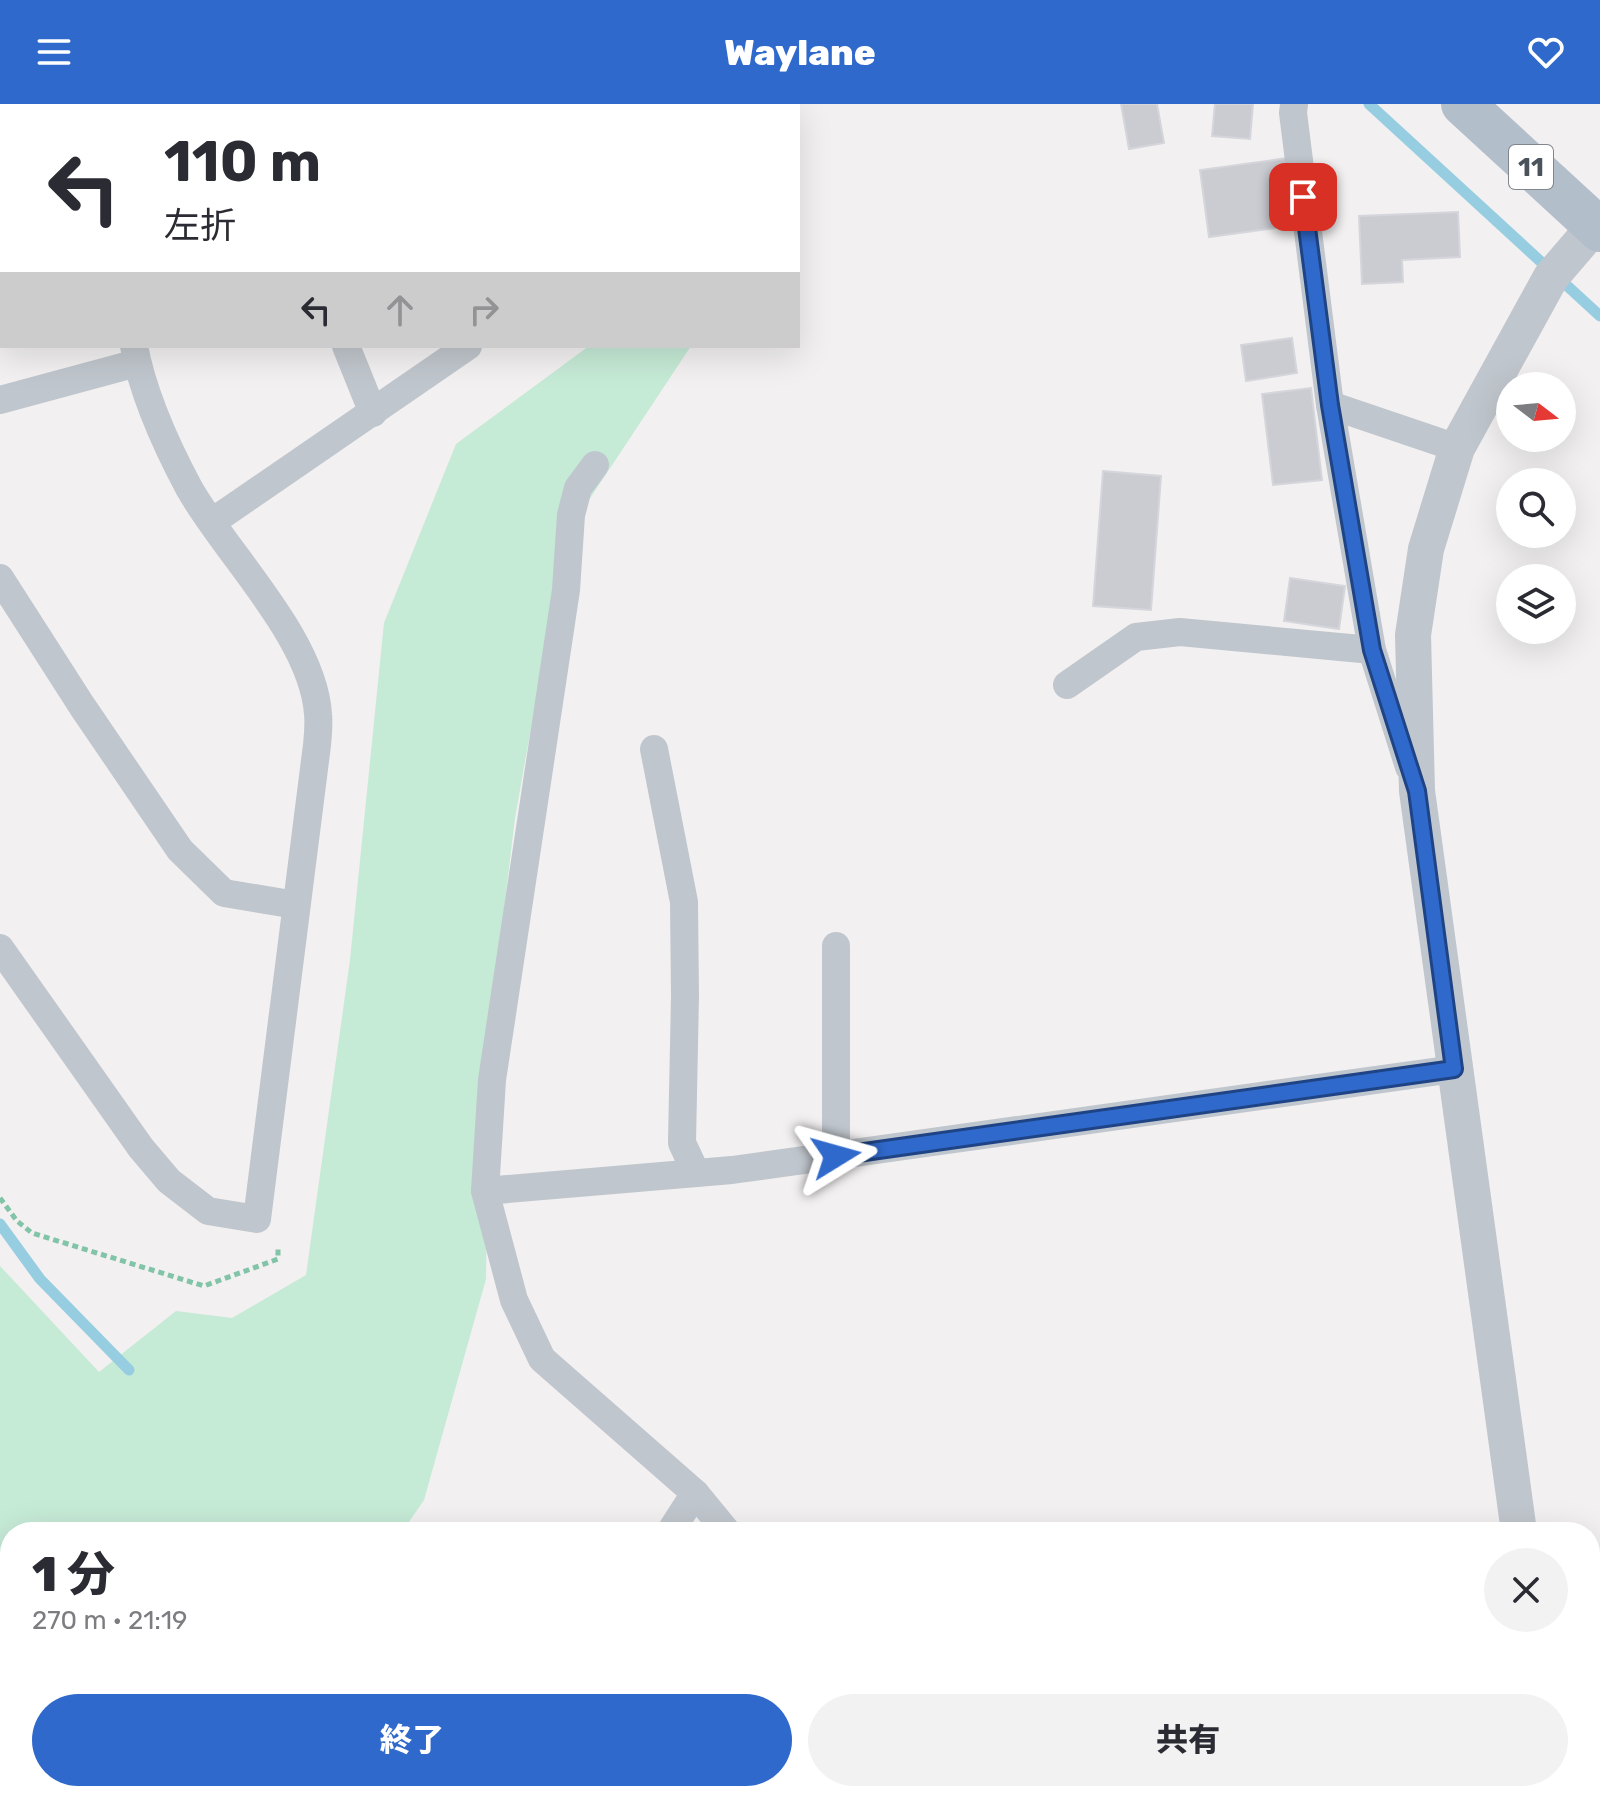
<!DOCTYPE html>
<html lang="ja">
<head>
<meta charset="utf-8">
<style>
	body { margin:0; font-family:Rubik,"Noto Sans JP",sans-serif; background:#f2f2f3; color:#2b2b33; height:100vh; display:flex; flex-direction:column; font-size:30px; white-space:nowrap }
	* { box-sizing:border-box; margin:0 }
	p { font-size:26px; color:#7c7c81 }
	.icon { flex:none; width:44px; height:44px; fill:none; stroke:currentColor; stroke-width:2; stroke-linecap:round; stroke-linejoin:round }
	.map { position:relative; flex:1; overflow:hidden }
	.panel { position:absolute; left:0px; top:1418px; width:1600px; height:280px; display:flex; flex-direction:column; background:#fff; border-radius:32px 32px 0 0; box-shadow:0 8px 32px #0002 }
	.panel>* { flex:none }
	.top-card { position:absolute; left:0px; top:0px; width:800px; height:244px; box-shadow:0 8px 32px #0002; background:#fff; color:#2b2b33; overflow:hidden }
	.needle { width:52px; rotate:106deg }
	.fabs { position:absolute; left:1496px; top:268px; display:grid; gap:16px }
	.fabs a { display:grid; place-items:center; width:80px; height:80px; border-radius:50%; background:#fff; box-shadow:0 8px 32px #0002; font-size:40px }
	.pin { position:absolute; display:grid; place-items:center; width:68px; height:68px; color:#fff; margin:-34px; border-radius:16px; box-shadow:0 4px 12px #0006 }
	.me { position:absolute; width:88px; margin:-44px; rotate:82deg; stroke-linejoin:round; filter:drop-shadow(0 0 6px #0008) }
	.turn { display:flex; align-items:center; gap:28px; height:168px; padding:0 32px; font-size:36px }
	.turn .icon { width:104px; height:104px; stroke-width:2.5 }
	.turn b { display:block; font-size:56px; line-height:68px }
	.lanes { display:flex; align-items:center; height:76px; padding:0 32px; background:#0003; justify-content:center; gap:40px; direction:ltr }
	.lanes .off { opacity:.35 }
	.round { display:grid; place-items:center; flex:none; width:84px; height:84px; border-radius:42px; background:#f2f2f3 }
	.head { display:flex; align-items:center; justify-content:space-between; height:136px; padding:0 32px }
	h1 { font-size:48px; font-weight:800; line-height:60px }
	.action { display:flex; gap:16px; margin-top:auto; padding:16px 32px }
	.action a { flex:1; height:92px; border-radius:48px; background:#3069cc; color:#fff; font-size:32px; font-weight:800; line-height:92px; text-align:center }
	.action a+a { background:#f2f2f3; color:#2b2b33 }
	header { display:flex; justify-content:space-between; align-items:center; height:104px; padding:0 32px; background:#3069cc; color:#fff; font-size:36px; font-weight:800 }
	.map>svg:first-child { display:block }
</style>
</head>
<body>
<header><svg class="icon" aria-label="menu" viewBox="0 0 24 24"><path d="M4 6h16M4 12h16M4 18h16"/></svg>Waylane<svg class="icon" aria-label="heart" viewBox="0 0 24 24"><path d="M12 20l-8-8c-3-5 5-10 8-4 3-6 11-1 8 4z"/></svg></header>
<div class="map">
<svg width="1600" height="1698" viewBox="0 0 1600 1698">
	<rect width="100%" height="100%" fill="#f2f0f0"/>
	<path fill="#c5ead6" d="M589 242H691L565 432 515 714 489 930 486 1175 424 1396 402 1428H10V1688H225L218 1698H0V1162L99 1268 176 1207 232 1214 306 1171 350 856 384 519 456 340Z"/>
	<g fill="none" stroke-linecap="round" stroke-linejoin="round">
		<g stroke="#97cde1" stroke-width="11">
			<path d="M1369 0 1600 212"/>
			<path d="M0 1120 40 1175 129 1266"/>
		</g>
	</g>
	<g fill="#cbccd2" stroke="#d5d6db" stroke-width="2">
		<path d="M1121 0H1157L1164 39 1129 45Z"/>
		<path d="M1215 0H1253L1250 35 1212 32Z"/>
		<path d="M1288 54 1297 121 1209 133 1200 66Z"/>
		<path d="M1458 108 1460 153 1402 156 1403 178 1362 180 1359 112Z"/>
		<path d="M1292 234 1297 269 1246 277 1241 241Z"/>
		<path d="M1311 284 1322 376 1273 381 1262 290Z"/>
		<path d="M1103 367 1161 372 1151 506 1093 502Z"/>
		<path d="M1290 474 1345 482 1339 525 1284 517Z"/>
	</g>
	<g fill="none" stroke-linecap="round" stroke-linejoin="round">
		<path stroke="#81c4a8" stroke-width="5" stroke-dasharray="6 4" stroke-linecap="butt" d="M0 1094 17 1117 32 1129 204 1182 278 1155V1143"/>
		<path stroke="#c0c6cd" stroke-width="14" d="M1212 1688 1214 1698"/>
		<g stroke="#c0c6cd" stroke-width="28">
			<path d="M1294 0 1293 9 1330 301 1372 546 1409 663"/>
			<path d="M122 2 123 0"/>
			<path d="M326 2 327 0"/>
			<path d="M535 2 536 0"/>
			<path d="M729 2 730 0"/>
			<path d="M346 242 373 309"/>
			<path d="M0 296 137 259"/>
			<path d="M1330 301 1457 344"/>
			<path d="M595 361 578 384 571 411 566 486 492 976 485 1087 514 1196 542 1255 695 1389 727 1428"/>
			<path d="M212 418 468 242"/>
			<path d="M0 474 82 602 180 746 224 789 296 801"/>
			<path d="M1067 581 1136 533 1180 528 1372 546"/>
			<path d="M654 645 684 798 685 892 682 1039 696 1069"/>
			<path d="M836 842V1052"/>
			<path d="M0 844 141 1044 169 1077 208 1107 257 1115 317 641C318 631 319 620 318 610 313 533 226 450 189 384 166 341 143 290 134 242"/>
			<path d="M485 1087 732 1066 1454 965"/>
			<path d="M670 1428 695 1389"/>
			<path d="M1590 1528 1600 1526"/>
			<path d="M497 1698 503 1688"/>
			<path d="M795 1698 802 1688"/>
		</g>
		<g stroke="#c0c6cd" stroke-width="36">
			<path d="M1519 1428 1417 687 1413 531 1426 445 1457 344 1551 173 1600 116"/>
			<path d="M1554 1688 1555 1698"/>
		</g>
		<path stroke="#b3becb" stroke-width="44" d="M1463 0 1600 126"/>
	</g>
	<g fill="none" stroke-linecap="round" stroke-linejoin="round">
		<defs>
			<path id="route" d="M836 1052 1454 965 1417 687 1372 546 1330 301 1303 93"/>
		</defs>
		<use href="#route" stroke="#1f4485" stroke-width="20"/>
		<use href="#route" stroke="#3069cc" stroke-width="14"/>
	</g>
	<g text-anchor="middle" stroke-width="6" stroke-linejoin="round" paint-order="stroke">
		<rect fill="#fff" stroke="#80868c" stroke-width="2" x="1509" y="41" width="44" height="44" rx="6"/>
		<g font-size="26" font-weight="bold" fill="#4a525b">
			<text x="1531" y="72">11</text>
		</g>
	</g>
</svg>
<div class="fabs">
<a><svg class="needle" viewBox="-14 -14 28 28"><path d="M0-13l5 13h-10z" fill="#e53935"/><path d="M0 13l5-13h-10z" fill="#7c7c81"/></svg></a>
<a><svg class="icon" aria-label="search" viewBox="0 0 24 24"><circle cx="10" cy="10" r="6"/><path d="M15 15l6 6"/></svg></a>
<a><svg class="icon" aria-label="layers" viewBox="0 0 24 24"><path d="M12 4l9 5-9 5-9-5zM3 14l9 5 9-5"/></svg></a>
</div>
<div class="pin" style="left:1303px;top:93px;background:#d93025"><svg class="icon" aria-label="arrive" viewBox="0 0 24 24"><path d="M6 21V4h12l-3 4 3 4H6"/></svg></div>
<svg class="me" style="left:836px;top:1052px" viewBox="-20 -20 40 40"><path d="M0-17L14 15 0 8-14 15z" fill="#3069cc" stroke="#fff" stroke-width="4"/></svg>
<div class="top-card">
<div class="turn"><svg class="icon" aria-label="left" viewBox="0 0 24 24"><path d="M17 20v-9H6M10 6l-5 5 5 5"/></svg><div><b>110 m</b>左折</div></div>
<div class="lanes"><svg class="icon" aria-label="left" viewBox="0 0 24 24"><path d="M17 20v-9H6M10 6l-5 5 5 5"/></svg><svg class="icon off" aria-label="ahead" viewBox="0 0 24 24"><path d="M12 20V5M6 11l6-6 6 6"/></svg><svg class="icon off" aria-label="right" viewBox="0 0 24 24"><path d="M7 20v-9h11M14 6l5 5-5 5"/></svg></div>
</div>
<section class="panel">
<div class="head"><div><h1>1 分</h1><p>270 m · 21:19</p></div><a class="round"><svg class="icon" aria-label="close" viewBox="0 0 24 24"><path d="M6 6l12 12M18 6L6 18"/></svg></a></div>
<div class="action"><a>終了</a><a>共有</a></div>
</section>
</div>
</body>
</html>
